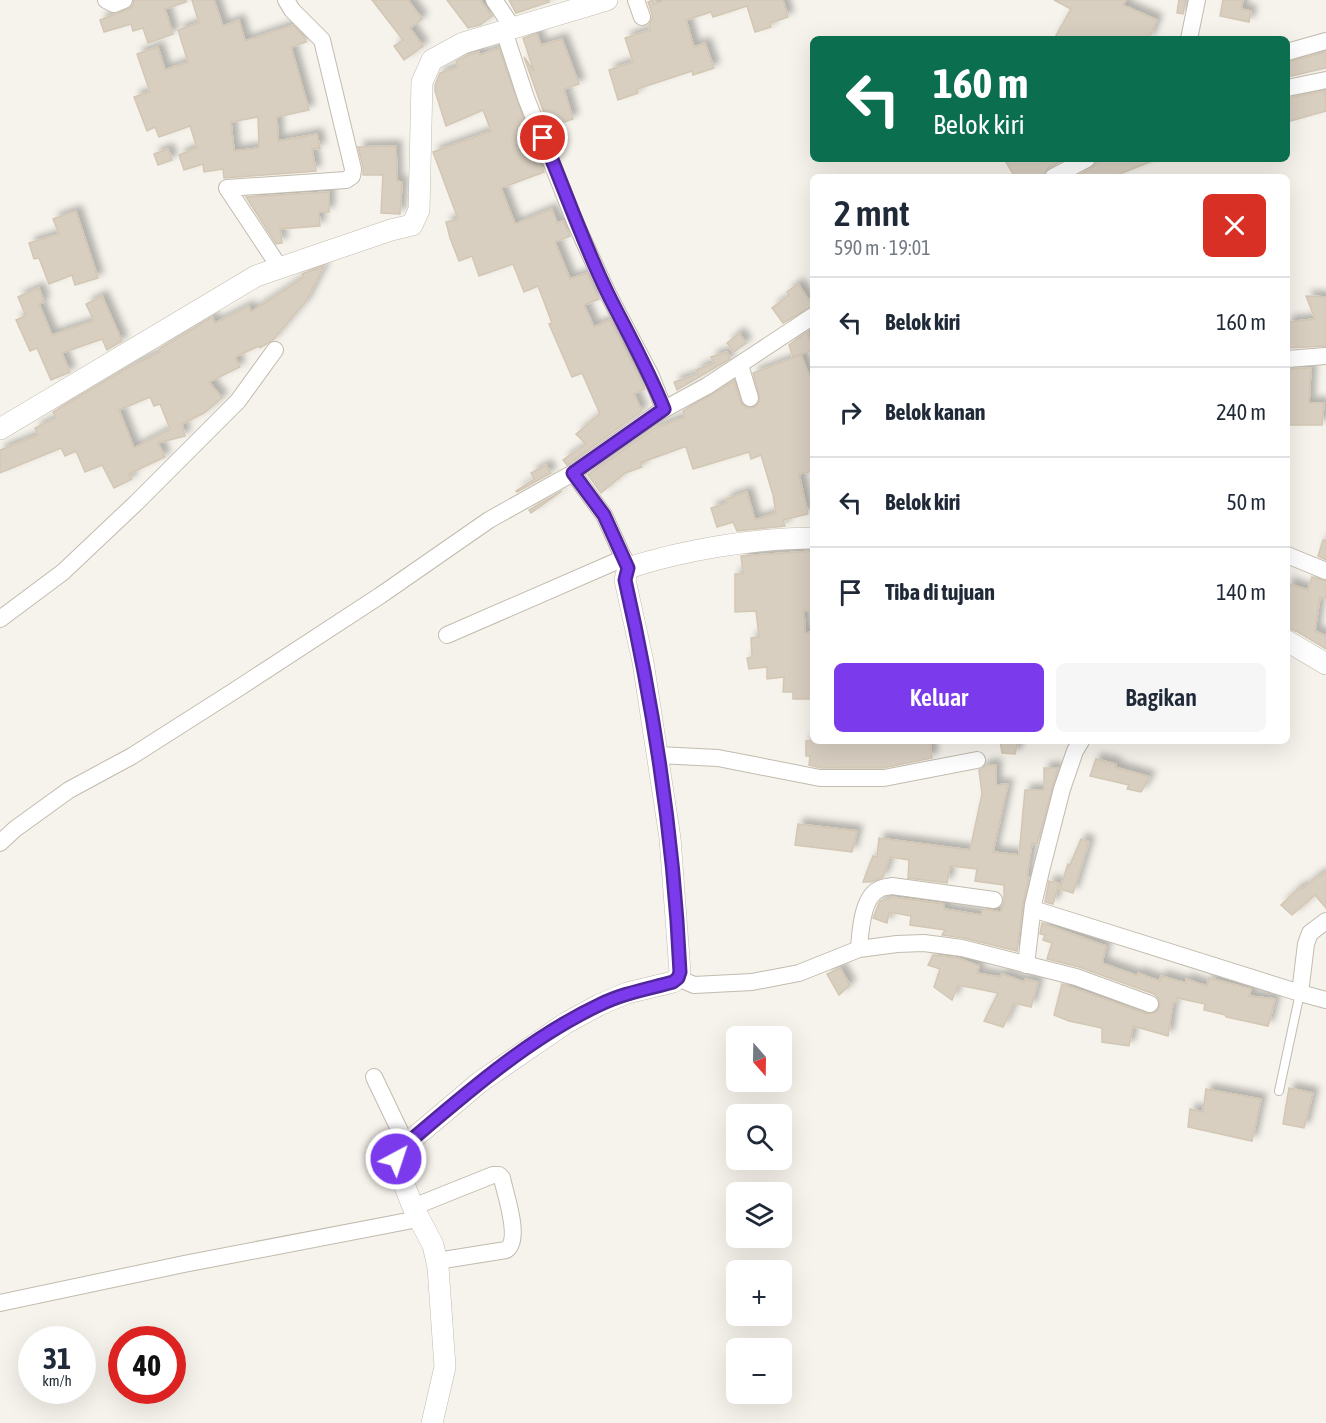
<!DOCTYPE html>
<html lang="id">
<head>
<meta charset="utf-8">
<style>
	body { margin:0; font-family:"Asap Condensed",sans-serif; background:#f6f6f7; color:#1f2937; height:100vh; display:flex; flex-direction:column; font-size:22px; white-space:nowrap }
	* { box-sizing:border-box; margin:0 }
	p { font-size:20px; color:#747a83 }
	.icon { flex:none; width:33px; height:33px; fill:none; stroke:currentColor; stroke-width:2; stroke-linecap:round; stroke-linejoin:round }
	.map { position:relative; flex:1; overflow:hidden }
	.side { position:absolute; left:810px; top:174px; width:480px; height:570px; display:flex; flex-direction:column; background:#fff; border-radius:9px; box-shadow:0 6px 24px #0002 }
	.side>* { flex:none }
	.hud { position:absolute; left:810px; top:36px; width:480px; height:126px; border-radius:9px; box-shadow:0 6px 24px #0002; background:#0b6e4f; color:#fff; overflow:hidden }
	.needle { width:39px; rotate:160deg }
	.controls { position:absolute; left:726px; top:1026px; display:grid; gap:12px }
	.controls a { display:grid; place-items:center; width:66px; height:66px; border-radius:9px; background:#fff; box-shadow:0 6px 24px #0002; font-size:30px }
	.speed { position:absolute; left:18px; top:1326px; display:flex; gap:12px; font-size:30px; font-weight:700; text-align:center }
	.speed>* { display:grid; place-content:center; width:78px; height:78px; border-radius:50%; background:#fff; box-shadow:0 6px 24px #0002; line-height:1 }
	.speed small { font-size:15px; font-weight:400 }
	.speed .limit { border:9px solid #d22; background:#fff; color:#111 }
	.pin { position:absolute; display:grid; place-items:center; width:51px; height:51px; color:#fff; margin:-26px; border:3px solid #fff; border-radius:50%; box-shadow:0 2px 6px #0007 }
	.me { position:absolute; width:66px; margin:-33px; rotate:40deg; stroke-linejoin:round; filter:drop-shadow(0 0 4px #0008) }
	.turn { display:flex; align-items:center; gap:21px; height:126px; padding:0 24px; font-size:27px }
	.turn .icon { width:78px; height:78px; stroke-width:2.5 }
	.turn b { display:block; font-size:42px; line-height:51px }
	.round { display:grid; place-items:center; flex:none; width:63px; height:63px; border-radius:9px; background:#f6f6f7 }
	.headline { display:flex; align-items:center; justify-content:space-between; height:102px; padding:0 24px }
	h1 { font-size:36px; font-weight:600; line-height:45px }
	.primary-button { display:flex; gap:12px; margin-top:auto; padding:12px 24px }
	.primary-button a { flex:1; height:69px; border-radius:9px; background:#7c3aed; color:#fff; font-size:24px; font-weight:600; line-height:69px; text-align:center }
	.primary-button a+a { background:#f6f6f7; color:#1f2937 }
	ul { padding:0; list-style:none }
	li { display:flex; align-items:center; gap:18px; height:90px; padding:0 24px; border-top:2px solid #e0e1e3 }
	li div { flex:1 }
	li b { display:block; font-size:22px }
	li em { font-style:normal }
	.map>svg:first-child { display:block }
</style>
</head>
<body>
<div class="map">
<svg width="1326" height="1423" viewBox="0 0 1326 1423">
	<defs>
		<filter id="shadow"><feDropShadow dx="5.5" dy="-5.5" stdDeviation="3" flood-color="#0004"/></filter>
	</defs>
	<rect width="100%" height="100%" fill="#f6f3ec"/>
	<g fill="#d8cfc1" stroke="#d3c7b4" stroke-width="1.5" fill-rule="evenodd" filter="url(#shadow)">
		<path d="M134 0H186V2L165 9 173 34 148 43 143 28 133 31 131 24 104 32 100 20 128 9 133 6Z"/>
		<path d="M192 0H214L223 26 239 20 245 41 293 25 304 37 306 42 291 47 309 110 277 117 278 141 317 134 320 148 312 149 316 171 224 178 223 169 204 172 203 164 184 170 179 155 197 148 190 126 159 137 155 127 147 131 134 97 150 92 137 54 158 47 165 70 188 62 178 30 199 23ZM258 117 259 148 234 151 231 122Z"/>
		<path d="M372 0H408L422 19 410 28 423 46 404 60 394 46 403 40Z"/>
		<path d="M447 0H480L492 16 480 25 468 28Z"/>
		<path d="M509 0H549V2L516 13Z"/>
		<path d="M653 0 654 4 666 0H783L788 17 770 23 771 27 755 32 747 6 713 17 711 12 686 20 694 47 705 43 714 68 693 75 692 71 637 89 638 93 618 100 609 70 633 62 625 38 650 30 649 25 652 19V14L648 2Z"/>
		<path d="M1054 0H1126L1123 5 1157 20 1149 39H1054L1071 9Z"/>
		<path d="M1179 0H1186L1183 14 1177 13Z"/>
		<path d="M1223 0H1243L1241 9 1251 11 1249 22 1220 16Z"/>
		<path d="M537 34 541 45 562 39 579 84 564 89 573 119 549 127 524 57 534 71 523 38Z"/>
		<path d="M499 48 529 134 525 135 535 161 539 159 544 172 501 188 515 224 552 209 557 223 563 221 570 236 555 242 570 279 587 273 599 299 584 305 594 327 610 320 645 389 634 394 642 411 567 465 563 460 586 444 576 434 600 414 582 373 572 377 549 324 552 323 538 286 524 292 513 264 479 276 472 256 459 261 450 238 446 222 458 219 433 152 491 131 483 110 446 126 435 91V85L440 73 458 67 456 61 468 55 479 52 480 55Z"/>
		<path d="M1326 52V68L1287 77V62Z"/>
		<path d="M1325 91 1326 111 1287 122V98Z"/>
		<path d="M396 146 397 181 402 182 400 214 381 213 383 175H363V167L358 147Z"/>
		<path d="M168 149 172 160 158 165 154 154Z"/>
		<path d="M1004 159H1065L1048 168 1043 177H1015Z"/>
		<path d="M1101 159H1155V160L1112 177H1075L1092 168Z"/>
		<path d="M329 192V212H319L320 226 280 229 282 243 276 244 246 197Z"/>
		<path d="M76 211 98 278 75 285 72 275 49 284 39 258 34 259 29 243 59 234 53 219Z"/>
		<path d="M324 266 306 301 273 340 260 348 259 346 235 357 240 367 209 382 222 398 204 413 182 424 185 436 158 443 165 457 129 474 132 479 114 488 102 465 85 472 76 451 65 456 61 448 0 473V450L38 435 35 428 56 418 53 412 125 369 160 352 159 349 212 317 215 323 249 306 251 312 304 277 302 274ZM150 397 154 406 160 404 170 429 134 448 119 410Z"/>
		<path d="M798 284 813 306 783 323 772 308 789 295 787 292Z"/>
		<path d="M39 288 44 302 39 304 52 335 94 321 86 304 102 296 122 341 107 350 102 339 62 353 70 372 51 380 37 348 30 351 16 320 26 316 18 297Z"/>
		<path d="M1306 296 1326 297V346L1287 348V322L1315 319Z"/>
		<path d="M807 332 813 350 793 357 789 345Z"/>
		<path d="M739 333 746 343 734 352 727 343Z"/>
		<path d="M727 352 730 359 677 390 674 382 698 374 696 370 714 363 711 357Z"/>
		<path d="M801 355 809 375 813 374V471L799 474 808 514 783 520 785 526 737 531 733 522 717 527 711 508 727 503 726 499 747 492 755 520 776 513 773 495 761 455 751 459 749 452 693 469 686 447H684L640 463 642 467 625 473 601 493 588 475 655 428 685 417 683 411 734 381 742 405 748 408H754L760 400 753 373Z"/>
		<path d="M1311 368 1309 403H1324L1322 425H1287V369Z"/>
		<path d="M546 465 551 473 517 492 516 491 534 479 531 473Z"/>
		<path d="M562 491 531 513 529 510Z"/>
		<path d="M1323 540H1326V560L1318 556Z"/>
		<path d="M813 551V610L804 611 805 633 813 632V699H793V692H783L784 677 767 679V667L749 669 747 658 752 657 751 638 759 637 756 611 735 612V574H743L741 556Z"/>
		<path d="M1312 577 1326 581V599L1320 597 1315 631 1326 636V649L1298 632 1287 628V583L1308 590Z"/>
		<path d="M806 741H930L932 758 883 768H821L809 765 810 756H806Z"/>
		<path d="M1000 741H1018L1015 754 1002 753Z"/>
		<path d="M1096 759 1116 764 1115 767 1150 777 1141 792 1127 789 1129 785 1090 776Z"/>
		<path d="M986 765H996V785L1008 784 993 852 1019 855 1025 790H1044V768H1058L1037 844 1032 843 1027 876 1029 877 1023 904 1017 951 964 938 942 935 945 930 910 925 911 916 889 912 887 923 873 918 880 901 892 897 944 904V909L981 915 983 909 1001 912 1004 901V885L975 881 977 869 950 866 947 883 908 878 909 860 890 857 883 877 871 882H863L873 856 877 857 879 838 970 850 982 794 979 770Z"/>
		<path d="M798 824 857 831 852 852 795 845Z"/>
		<path d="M1081 839 1089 842 1073 893 1060 889 1068 864 1070 865Z"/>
		<path d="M1326 872V908L1315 895 1292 915 1281 905 1300 887 1302 889 1319 875 1321 876Z"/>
		<path d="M1049 881 1059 883 1053 904 1045 902Z"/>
		<path d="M1042 923 1106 946 1102 963 1138 976V973L1160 981 1161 976 1186 983V979L1207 986 1209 978 1251 989 1249 996 1275 999 1268 1026 1226 1017V1015L1204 1010 1205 1004 1177 998 1176 1003H1173L1168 1036 1133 1026 1129 1046 1102 1042V1028L1069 1021 1054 1015 1062 984 1147 1014 1157 1012 1160 1003 1158 998 1154 994 1079 967 1047 959 1052 943 1043 940 1045 935 1040 934Z"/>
		<path d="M933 955 958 958 979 966 977 973 1000 977 1002 974 1024 982 1025 979 1038 982 1031 1007 1014 1003 1003 1027 984 1021 998 993 958 985 952 1000 934 987 940 969 928 965Z"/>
		<path d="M840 968 850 985 839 995 827 974Z"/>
		<path d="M1289 1088 1313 1093 1304 1128 1283 1124Z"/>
		<path d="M1206 1089 1261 1099 1252 1141 1188 1127 1190 1109 1203 1112Z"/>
	</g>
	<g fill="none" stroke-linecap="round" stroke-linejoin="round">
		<defs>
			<path id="service" d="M1279 1091 1300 993"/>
			<g id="minor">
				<path d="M106 0 114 4 124 0"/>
				<path d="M494 0 513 28"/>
				<path d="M636 0 642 17"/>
				<path d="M504 31 526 98 576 224 608 294 651 376 664 409"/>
				<path d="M1189 39 1197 0"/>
				<path d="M1287 52 1326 41"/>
				<path d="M1287 88 1326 80"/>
				<path d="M1053 177 1087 159"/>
				<path d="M280 268 227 188 346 180 352 176 353 169 322 40 292 10 286 0"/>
				<path d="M1287 359 1326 356"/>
				<path d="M740 365 750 398"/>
				<path d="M573 473 604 515 628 568"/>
				<path d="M1287 555 1326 571"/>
				<path d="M0 619 63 572 136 503 238 401 275 350"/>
				<path d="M447 635 624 558"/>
				<path d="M658 755 718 758 820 778H884L977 760"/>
				<path d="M0 843 15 829 69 790 132 756 234 691 381 595 489 520 573 473 659 412 707 386 813 316"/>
				<path d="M1033 909 1300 993 1326 1000"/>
				<path d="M859 949C860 934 862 898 878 890 882 887 888 887 892 886L994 900"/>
				<path d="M1026 965 1033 905 1041 871 1062 789 1075 751 1081 741"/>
				<path d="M678 978 694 985 752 982 799 973 859 949 897 944 924 943 962 948 1076 977 1150 1004"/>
				<path d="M1300 993 1306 944 1310 933 1326 921"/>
				<path d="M374 1077 406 1144"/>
				<path d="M413 1207 493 1175H499L502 1178C505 1194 522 1240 506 1250L437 1261"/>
				<path d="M0 1303 184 1264 418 1219"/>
			</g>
			<g id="tertiary">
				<path d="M0 429 256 276 391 230 412 225 419 210 422 82 432 60 463 43 607 0"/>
				<path d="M1287 641 1326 664"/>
				<path d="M432 1423 445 1367 438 1267 433 1245 413 1207 396 1164 397 1155 403 1147 480 1082 566 1023 599 1005 627 993 673 982 678 978 680 972 670 838 643 662 625 580 628 568C683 550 755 538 813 538"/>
			</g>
		</defs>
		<use href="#service" stroke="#c2bbae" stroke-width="10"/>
		<use href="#minor" stroke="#c2bbae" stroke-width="18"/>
		<use href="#tertiary" stroke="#c2bbae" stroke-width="22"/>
		<use href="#service" stroke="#fff" stroke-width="8"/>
		<use href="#minor" stroke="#fff" stroke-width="16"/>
		<use href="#tertiary" stroke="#fff" stroke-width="21"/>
	</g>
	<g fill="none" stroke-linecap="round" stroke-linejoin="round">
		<defs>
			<path id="route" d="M396 1159 403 1147C463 1096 527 1039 599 1005 623 993 648 989 673 982L678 978 680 972C674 840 654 708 625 580L628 568 604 515 573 473 664 409C648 369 627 332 608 294 583 243 565 190 543 138"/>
		</defs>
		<use href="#route" stroke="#51269a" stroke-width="15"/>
		<use href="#route" stroke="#7c3aed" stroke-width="10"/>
	</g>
</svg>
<div class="controls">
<a><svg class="needle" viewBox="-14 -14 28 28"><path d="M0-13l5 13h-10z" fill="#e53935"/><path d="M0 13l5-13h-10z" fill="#747a83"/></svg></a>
<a><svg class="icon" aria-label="search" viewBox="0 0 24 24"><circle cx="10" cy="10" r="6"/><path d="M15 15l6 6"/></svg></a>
<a><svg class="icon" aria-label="layers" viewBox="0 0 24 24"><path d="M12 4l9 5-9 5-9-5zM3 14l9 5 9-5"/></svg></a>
<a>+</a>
<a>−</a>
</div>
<div class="speed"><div>31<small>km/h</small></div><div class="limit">40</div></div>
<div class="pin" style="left:543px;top:138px;background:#d93025"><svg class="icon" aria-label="arrive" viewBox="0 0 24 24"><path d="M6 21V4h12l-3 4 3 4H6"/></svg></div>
<svg class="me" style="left:396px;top:1159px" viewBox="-20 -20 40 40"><circle r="17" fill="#7c3aed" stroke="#fff" stroke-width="3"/><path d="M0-11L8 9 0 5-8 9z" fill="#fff"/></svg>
<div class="hud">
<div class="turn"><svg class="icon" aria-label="left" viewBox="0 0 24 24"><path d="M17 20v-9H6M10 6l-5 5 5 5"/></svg><div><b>160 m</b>Belok kiri</div></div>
</div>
<section class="side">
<div class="headline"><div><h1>2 mnt</h1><p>590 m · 19:01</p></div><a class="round" style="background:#d93025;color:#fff"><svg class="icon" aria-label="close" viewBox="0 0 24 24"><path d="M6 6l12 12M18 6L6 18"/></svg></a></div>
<ul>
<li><svg class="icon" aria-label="left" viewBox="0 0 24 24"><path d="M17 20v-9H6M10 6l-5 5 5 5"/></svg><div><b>Belok kiri</b></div><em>160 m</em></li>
<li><svg class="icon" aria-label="right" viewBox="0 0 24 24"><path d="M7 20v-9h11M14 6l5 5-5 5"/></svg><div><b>Belok kanan</b></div><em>240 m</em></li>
<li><svg class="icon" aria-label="left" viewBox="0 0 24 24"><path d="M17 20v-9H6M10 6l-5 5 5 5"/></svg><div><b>Belok kiri</b></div><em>50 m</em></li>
<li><svg class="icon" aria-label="arrive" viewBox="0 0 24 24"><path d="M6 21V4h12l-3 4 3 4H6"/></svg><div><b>Tiba di tujuan</b></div><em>140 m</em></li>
</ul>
<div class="primary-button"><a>Keluar</a><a>Bagikan</a></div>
</section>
</div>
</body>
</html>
